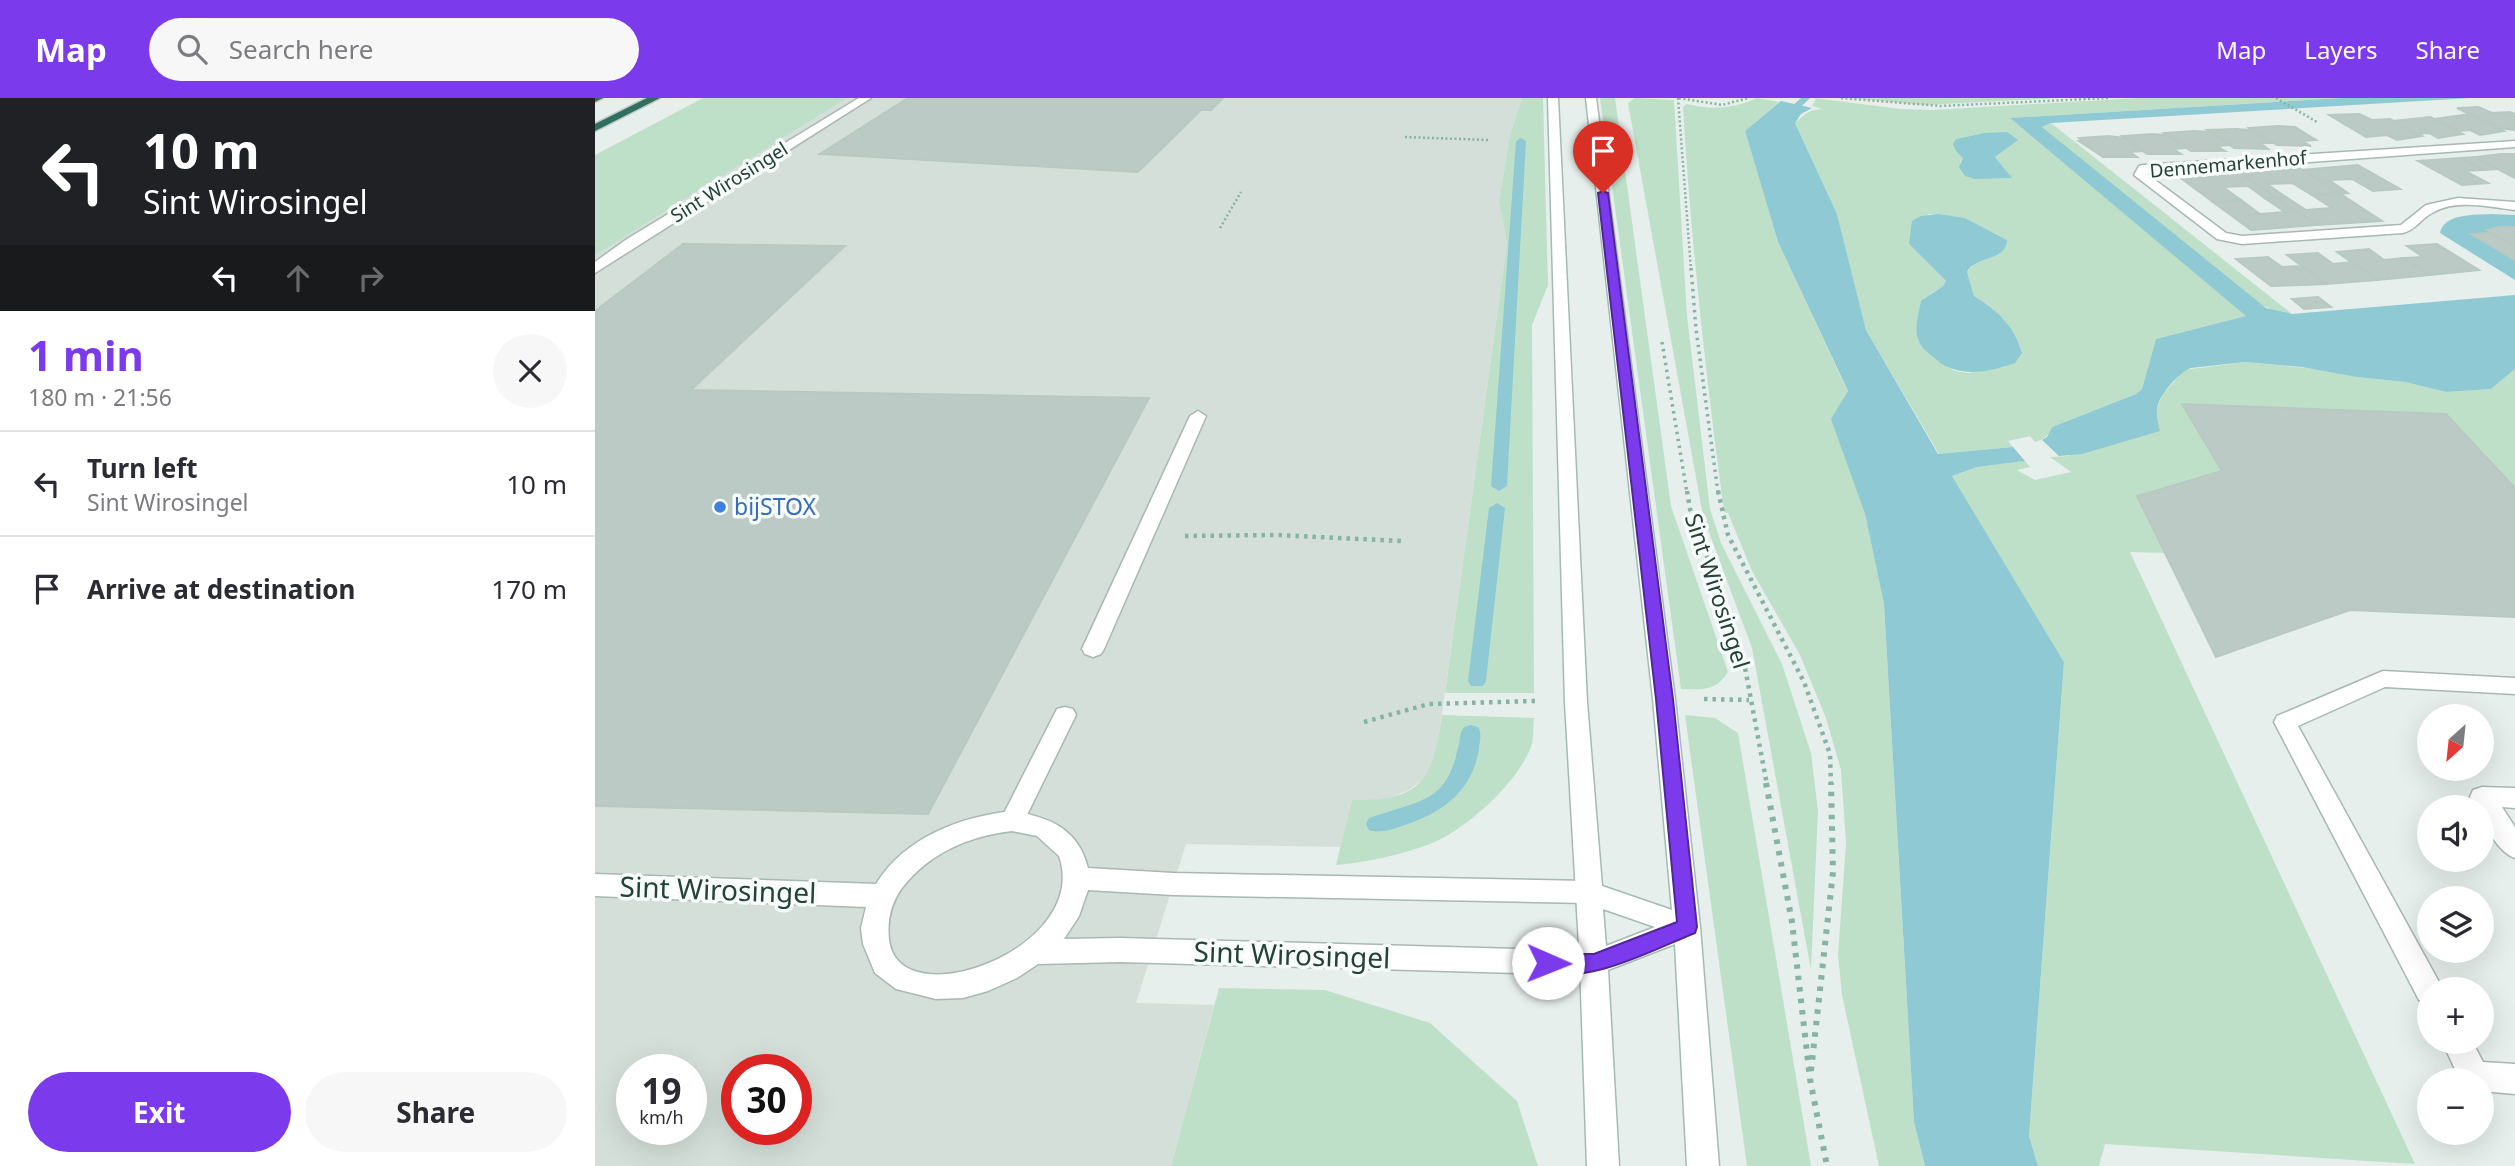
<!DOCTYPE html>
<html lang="en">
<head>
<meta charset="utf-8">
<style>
	body { margin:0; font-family:"Noto Sans",sans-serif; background:#f7f7f7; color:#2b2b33; height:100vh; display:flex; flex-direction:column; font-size:26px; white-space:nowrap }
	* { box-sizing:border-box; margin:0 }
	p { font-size:23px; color:#7c7c81 }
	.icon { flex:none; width:38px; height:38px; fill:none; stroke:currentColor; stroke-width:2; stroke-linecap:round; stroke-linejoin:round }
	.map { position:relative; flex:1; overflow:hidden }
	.drawer { display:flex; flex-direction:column; background:#fff; width:595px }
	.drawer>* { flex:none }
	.top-card { background:#202124; color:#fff; overflow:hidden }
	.needle { width:46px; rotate:207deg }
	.buttons { position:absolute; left:1822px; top:606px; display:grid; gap:14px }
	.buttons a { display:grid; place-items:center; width:77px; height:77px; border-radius:50%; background:#fff; box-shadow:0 7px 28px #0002; font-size:35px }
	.speed { position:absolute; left:21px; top:956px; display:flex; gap:14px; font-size:35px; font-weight:700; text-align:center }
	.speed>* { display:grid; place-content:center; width:91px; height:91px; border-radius:50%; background:#fff; box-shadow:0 7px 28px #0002; line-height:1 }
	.speed small { font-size:18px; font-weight:400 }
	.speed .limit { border:10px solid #d22; background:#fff; color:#111 }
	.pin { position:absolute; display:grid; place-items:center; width:60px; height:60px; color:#fff; margin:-72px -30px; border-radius:50% 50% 50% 0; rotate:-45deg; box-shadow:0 0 7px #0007 }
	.pin .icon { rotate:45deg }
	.me { position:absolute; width:77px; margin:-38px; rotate:91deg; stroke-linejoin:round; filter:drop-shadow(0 0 5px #0008) }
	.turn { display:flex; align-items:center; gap:24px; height:147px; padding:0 28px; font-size:32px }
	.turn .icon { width:91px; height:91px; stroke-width:2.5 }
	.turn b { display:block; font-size:49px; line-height:60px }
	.lanes { display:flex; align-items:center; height:66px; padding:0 28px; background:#0003; justify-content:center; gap:35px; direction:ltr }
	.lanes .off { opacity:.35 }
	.round { display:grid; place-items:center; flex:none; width:74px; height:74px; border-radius:37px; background:#f7f7f7 }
	.overview { display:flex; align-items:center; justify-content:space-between; height:119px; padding:0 28px }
	h1 { font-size:42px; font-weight:700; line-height:52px; color:#7c3aed }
	.primary-button { display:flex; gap:14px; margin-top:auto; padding:14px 28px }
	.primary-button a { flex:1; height:80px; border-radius:42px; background:#7c3aed; color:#fff; font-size:28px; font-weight:700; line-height:80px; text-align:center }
	.primary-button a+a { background:#f7f7f7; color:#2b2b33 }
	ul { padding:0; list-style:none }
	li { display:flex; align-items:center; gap:21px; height:105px; padding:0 28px; border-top:2px solid #e1e1e2 }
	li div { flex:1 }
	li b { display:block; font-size:26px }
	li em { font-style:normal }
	header { display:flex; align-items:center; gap:42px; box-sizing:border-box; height:98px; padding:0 35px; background:#7c3aed; color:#fff }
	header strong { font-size:33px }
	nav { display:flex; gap:38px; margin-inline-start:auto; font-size:24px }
	.search { width:490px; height:63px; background:#f7f7f7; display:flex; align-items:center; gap:18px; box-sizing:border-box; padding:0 24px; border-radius:38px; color:#7c7c81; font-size:26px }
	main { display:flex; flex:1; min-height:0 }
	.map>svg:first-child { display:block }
</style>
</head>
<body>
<header>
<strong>Map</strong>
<div class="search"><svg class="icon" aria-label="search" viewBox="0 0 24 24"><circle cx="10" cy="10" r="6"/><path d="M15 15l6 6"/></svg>Search here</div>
<nav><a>Map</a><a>Layers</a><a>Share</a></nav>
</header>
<main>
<section class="drawer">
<div class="top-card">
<div class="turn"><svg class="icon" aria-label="left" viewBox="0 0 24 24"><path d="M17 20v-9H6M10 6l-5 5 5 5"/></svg><div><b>10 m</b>Sint Wirosingel</div></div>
<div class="lanes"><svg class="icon" aria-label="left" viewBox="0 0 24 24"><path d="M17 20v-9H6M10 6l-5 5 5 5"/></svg><svg class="icon off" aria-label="ahead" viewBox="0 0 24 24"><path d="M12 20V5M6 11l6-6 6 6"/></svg><svg class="icon off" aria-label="right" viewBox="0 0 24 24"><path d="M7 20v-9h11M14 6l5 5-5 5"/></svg></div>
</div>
<div class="overview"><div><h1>1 min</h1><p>180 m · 21:56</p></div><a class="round"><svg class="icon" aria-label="close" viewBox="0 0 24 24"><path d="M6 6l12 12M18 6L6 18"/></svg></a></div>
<ul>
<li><svg class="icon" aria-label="left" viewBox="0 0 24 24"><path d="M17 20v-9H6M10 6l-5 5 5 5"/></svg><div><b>Turn left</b><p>Sint Wirosingel</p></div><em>10 m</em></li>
<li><svg class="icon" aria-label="arrive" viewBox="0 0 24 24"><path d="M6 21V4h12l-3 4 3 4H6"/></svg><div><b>Arrive at destination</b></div><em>170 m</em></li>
</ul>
<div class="primary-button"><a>Exit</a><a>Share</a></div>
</section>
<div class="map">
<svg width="1920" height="1068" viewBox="0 0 1920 1068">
	<rect width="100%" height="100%" fill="#e6efeb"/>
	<path fill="#d4dfda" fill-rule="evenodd" d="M212 0H927L915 37 904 104 912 145 841 659 829 681 812 693 787 702H757L746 749 591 746 541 905 619 907 576 1068H0V141ZM37 971H96V1031H37ZM142 971H201V1031H142Z"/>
	<g fill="#bfe0c8" fill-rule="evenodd">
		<path d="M108 0H252L0 157V57Z"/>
		<path d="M927 0H948L953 187 937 227 939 595H850L912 145 904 104 915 37Z"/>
		<path d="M1005 0H1020L1076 408 1133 574C1121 593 1108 592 1086 591Z"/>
		<path d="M1040 0 1079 2 1092 218 1115 411 1126 445 1187 566 1216 655 1223 713 1216 872 1157 550 1108 418 1033 5Z"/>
		<path d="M1162 0 1184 4 1150 33 1183 144 1253 294 1237 321 1270 416 1289 506 1319 1024 1330 1068H1284L1247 897 1243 857 1251 745 1246 672 1231 620 1205 557 1157 473 1133 415 1129 414C1111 279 1096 145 1088 9L1092 6C1116 12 1139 11 1162 0Z"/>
		<path d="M1219 0 1306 11 1337 12 1543 0H1746L1415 20 1652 218 1561 241 1547 291 1541 296 1457 329C1453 338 1450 341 1440 344L1435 338 1413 343 1418 349 1344 356 1271 232 1242 116 1200 25C1210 16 1213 12 1227 11L1217 8 1221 1ZM1389 35 1422 42 1400 59 1416 79 1365 65 1368 60 1361 41ZM1334 116 1370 120 1412 142 1398 159 1381 164 1372 174 1379 198C1402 212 1420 228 1427 254L1410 269 1373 275 1360 273 1341 262 1323 242 1335 196 1348 188 1351 183 1314 146Z"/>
		<path d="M1254 0H1464L1330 7Z"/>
		<path d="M1456 25 1697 216 1680 213 1662 205 1447 29Z"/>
		<path d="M1650 264 1734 272 1762 279 1810 284 1851 294 1896 291 1920 271V390L1587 306 1627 373 1542 398 1569 455 1535 454 1820 1066 1510 1046 1504 1068H1443L1434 1038 1469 564 1357 378 1382 369 1430 363 1435 369 1422 372 1440 382 1476 374 1455 359 1474 358 1561 312 1568 296 1589 272Z"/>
		<path d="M847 617 939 620C938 628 939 638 937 646 925 683 871 732 835 746 805 757 773 764 741 767L757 702C827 703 838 682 847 617Z"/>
		<path d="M1090 617 1120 620 1143 635 1216 1068H1152Z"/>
		<path d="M624 890 730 892 835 925 922 1003 943 1068H576Z"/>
	</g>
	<g fill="#8ec9d4">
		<path d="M1746 0H1876L1456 25 1447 29 1671 210 1697 216 1920 197V271L1896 291 1851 294 1810 284 1762 279 1707 269 1650 264 1596 270C1583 275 1565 296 1562 310 1561 317 1563 326 1565 333L1487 356 1464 358 1447 342 1452 339 1457 329 1541 296 1547 291 1561 241 1651 218 1415 20Z"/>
		<path d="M1186 3 1217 10 1206 16 1200 25 1242 116 1271 232 1343 356 1418 349 1430 363 1382 369 1357 378 1469 564 1434 1038 1443 1068H1330L1319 1024 1289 506 1270 416 1236 321 1253 293 1183 144 1150 33Z"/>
		<path d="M1412 34 1423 42 1400 59 1417 80 1380 81 1370 78 1364 69 1368 60 1361 53 1358 46 1361 41 1389 35Z"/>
		<path d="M1343 116 1370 120 1412 142C1411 164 1381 157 1372 174L1379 198C1402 212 1420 228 1427 255L1420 265C1392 275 1360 281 1337 258 1332 254 1325 248 1323 241 1319 230 1324 215 1326 203L1348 188 1351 183 1314 146 1317 123 1326 118Z"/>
		<path d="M1896 116 1920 117V129L1895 131 1893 132 1896 135 1877 136 1920 162V182L1845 135C1849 115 1880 117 1896 116Z"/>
	</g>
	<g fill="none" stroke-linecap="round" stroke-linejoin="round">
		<g fill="#8ec9d4" fill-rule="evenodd">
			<path d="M1206 0H1215L1191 23H1185V19Z"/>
			<path d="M926 40 931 43 912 388 904 393 896 388 921 43Z"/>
			<path d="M902 405 910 410 891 583 888 588H876L873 583 894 410Z"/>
			<path d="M876 627 883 629C887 636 885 642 884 650 878 692 849 714 810 727 799 731 785 736 774 732L771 726 774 720C833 700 855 705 866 634L869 629Z"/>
		</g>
	</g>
	<g fill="#bbcac4" stroke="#b8c9c2" stroke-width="2">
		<path d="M313 0H628L616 12H606L543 74 225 56Z"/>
		<path d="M1883 9 1897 15 1915 14 1920 16V32L1903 30 1862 10Z"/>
		<path d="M1764 16 1777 22 1795 21 1827 38 1802 42 1792 37 1771 39 1734 17Z"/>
		<path d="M1875 16 1909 33 1885 37 1875 32 1863 33 1839 21Z"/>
		<path d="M1835 19 1839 21 1868 36 1843 40 1834 35 1822 36 1799 23Z"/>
		<path d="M1683 28 1700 29 1721 42 1707 43 1716 48 1682 47 1654 30Z"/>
		<path d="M1641 31 1657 32 1677 45H1665L1673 51 1639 50 1612 32Z"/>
		<path d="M1599 33 1615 34 1635 47 1622 48 1630 53H1596L1569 35Z"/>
		<path d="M1557 36 1572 37 1591 50 1578 51 1586 56H1552L1527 38Z"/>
		<path d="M1514 38 1530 40 1548 53 1535 54 1542 59H1508L1484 43H1487L1484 40Z"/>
		<path d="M1906 56H1920V80L1880 59Z"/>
		<path d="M1880 59 1903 71 1888 72 1866 60Z"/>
		<path d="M1866 60 1888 72 1870 73 1893 85 1867 87 1823 63Z"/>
		<path d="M1763 67 1805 91 1778 93 1757 81 1734 82 1753 95 1744 96 1706 72Z"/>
		<path d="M1704 70 1744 95 1717 97 1697 85 1672 86 1691 99 1681 100 1644 74Z"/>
		<path d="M1644 74 1681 100 1671 101 1653 88 1628 89 1646 102 1618 104 1583 78Z"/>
		<path d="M1744 95 1787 123 1722 127 1681 100 1691 99 1711 112 1737 110 1717 97Z"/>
		<path d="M1681 100 1722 127 1656 132 1618 104 1646 102 1665 116 1690 114 1671 101Z"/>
		<path d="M1905 129H1920V148L1892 132Z"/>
		<path d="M1896 135 1920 148V162L1876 136Z"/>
		<path d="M88 146 250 148 96 292 554 300 333 716 0 708V213Z"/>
		<path d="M1842 146 1884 172 1835 177 1808 160 1828 159 1812 148Z"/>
		<path d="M1774 151 1789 162 1808 160 1835 177 1782 182 1742 154Z"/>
		<path d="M1723 155 1738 166 1757 164 1782 182 1731 186 1692 157Z"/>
		<path d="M1673 159 1687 169 1706 168 1731 186 1676 188 1641 161Z"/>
		<path d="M1723 199 1736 209 1709 211 1697 201Z"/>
		<path d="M1587 306 1851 316 1920 390V519L1755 512 1621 559 1542 398 1627 373Z"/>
	</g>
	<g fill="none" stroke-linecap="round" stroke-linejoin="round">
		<defs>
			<g id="service">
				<path d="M1788 573 1920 580V596L1790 589 1703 628 1844 884 1847 891H1834V906L1824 902 1679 624 1682 618Z"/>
				<path d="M470 609 478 611 481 617 429 723 426 730 417 733 408 730 405 723 462 611Z"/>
				<path d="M1887 689 1920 690V710L1907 709 1920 729V760C1904 755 1886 725 1886 709H1880L1875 699 1878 692Z"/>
				<path d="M1847 943H1877L1888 964 1920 966V996L1886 993V982H1865Z"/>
			</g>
			<path id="pedestrian" d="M603 313 611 318 509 551 506 556 498 559 490 556 487 551 595 318Z"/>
			<g id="minor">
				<path d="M264 0H276L0 175V164L32 141Z"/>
				<path d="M1920 43V49L1552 76 1631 135 1647 138 1806 127 1831 107 1863 100 1920 104V112C1895 109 1862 101 1839 114 1826 120 1822 131 1808 135L1647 146 1622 141 1539 77 1544 68 1548 67Z"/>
				<path d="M417 713C454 719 483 730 493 770L578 775 992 783 1001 786 1005 794 1001 802 992 805 578 797 493 792 484 818 469 841 525 840 999 853 1009 856 1013 865 1009 874 999 877 525 864 443 866 422 880 393 893 368 900 341 901 301 891 280 875 268 846 266 830 271 809 0 798V776L281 786C310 739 365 719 417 713ZM417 733 442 738 464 758C497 851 302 922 294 841 292 822 296 805 307 790 334 755 374 738 417 733Z"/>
			</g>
			<path id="secondary" d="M953 0H963L992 604 1007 788 1077 812 1058 601 991 0H1001L1080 601 1105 829 1124 1068H1092L1080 846 1013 872 1024 1068H992L985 865 970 604ZM1008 811 1060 829 1011 848Z"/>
			<g id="motorway">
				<path d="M0 0H8L0 4Z"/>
				<path d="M52 0H65L0 33V26Z"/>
			</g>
		</defs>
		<use href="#service" stroke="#a8b8b2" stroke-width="3"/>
		<use href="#pedestrian" stroke="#a8b8b2" stroke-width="3"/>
		<use href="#minor" stroke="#a8b8b2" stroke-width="3"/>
		<use href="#secondary" stroke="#a4bbb3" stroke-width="3"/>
		<use href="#motorway" stroke="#c2cac8" stroke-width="3"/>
		<g stroke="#86b3a5" stroke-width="2.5" stroke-dasharray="2 2.5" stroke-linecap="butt">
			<path d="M1083 0 1096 172"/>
			<path d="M1084 0 1127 7 1153 0"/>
			<path d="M1246 0 1346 8 1513 0"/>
			<path d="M1681 0 1722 24"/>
			<path d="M810 39 893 42"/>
			<path d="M625 130 646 94"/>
		</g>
		<g stroke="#86b3a5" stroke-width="3.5" stroke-dasharray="2.5 4.5" stroke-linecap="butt">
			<path d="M1096 170 1101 231 1123 395"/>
			<path d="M1067 244 1092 395"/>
		</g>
		<g stroke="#86b3a5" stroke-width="4.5" stroke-dasharray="3.5 5" stroke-linecap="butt">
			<path d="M1092 393 1095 411 1148 559 1172 687"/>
			<path d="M1123 393 1133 437 1209 584 1235 656 1236 687"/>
			<path d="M590 438 681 437 806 443"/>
			<path d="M1109 601 1154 602"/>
			<path d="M769 624 834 606 940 603"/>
		</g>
		<g stroke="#86b3a5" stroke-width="6" stroke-dasharray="4.5 7" stroke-linecap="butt">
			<path d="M1171 685 1197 824 1215 981 1232 1068"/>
			<path d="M1216 973 1238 774 1236 685"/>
		</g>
		<use href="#service" fill="#fff" fill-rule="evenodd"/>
		<use href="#pedestrian" fill="#fff" fill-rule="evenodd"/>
		<use href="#minor" fill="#fff" fill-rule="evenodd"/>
		<use href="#secondary" fill="#fff" fill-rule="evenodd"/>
		<use href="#motorway" fill="#2f6f62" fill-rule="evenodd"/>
	</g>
	<path fill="#7c3aed" stroke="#51269a" stroke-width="2" d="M1008 93 1013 95 1078 601 1102 829 1100 835C1057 852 991 889 945 872L942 865 945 859 953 856H999L1082 824 1061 601 1003 95Z"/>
	<circle fill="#3f7fe0" stroke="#f7fbf9" stroke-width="2.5" cx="125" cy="409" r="7"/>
	<g text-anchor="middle" stroke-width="7" stroke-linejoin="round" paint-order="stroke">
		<g font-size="19" fill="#24423a" stroke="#f7fbf9">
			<text transform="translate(1633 66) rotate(-5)" y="7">Dennemarkenhof</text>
			<text transform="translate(134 84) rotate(-32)" y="7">Sint Wirosingel</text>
		</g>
		<g font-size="23" fill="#366cbe" stroke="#f7fbf9" text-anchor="start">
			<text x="139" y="417">bijSTOX</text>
		</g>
		<g font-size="23" fill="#24423a" stroke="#f7fbf9">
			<text transform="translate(1122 493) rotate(72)" y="8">Sint Wirosingel</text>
		</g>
		<g font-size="28" fill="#24423a" stroke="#f7fbf9">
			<text transform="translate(123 792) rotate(2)" y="10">Sint Wirosingel</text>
			<text transform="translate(697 857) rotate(2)" y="10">Sint Wirosingel</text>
		</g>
	</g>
</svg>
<div class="buttons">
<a><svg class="needle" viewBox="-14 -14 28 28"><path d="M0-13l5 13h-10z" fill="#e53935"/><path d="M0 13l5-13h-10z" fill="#7c7c81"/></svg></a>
<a><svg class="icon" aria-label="sound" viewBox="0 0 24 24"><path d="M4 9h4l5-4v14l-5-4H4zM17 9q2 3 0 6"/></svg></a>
<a><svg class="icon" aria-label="layers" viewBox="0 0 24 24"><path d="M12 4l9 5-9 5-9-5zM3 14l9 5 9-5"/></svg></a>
<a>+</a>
<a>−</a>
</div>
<div class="speed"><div>19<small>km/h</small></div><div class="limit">30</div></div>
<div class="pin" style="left:1008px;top:95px;background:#d93025"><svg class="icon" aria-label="arrive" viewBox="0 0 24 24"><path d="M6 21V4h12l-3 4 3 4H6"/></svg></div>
<svg class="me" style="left:953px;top:865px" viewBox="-20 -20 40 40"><circle r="19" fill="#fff"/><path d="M0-13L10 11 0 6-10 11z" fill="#7c3aed"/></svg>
</div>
</main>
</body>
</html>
